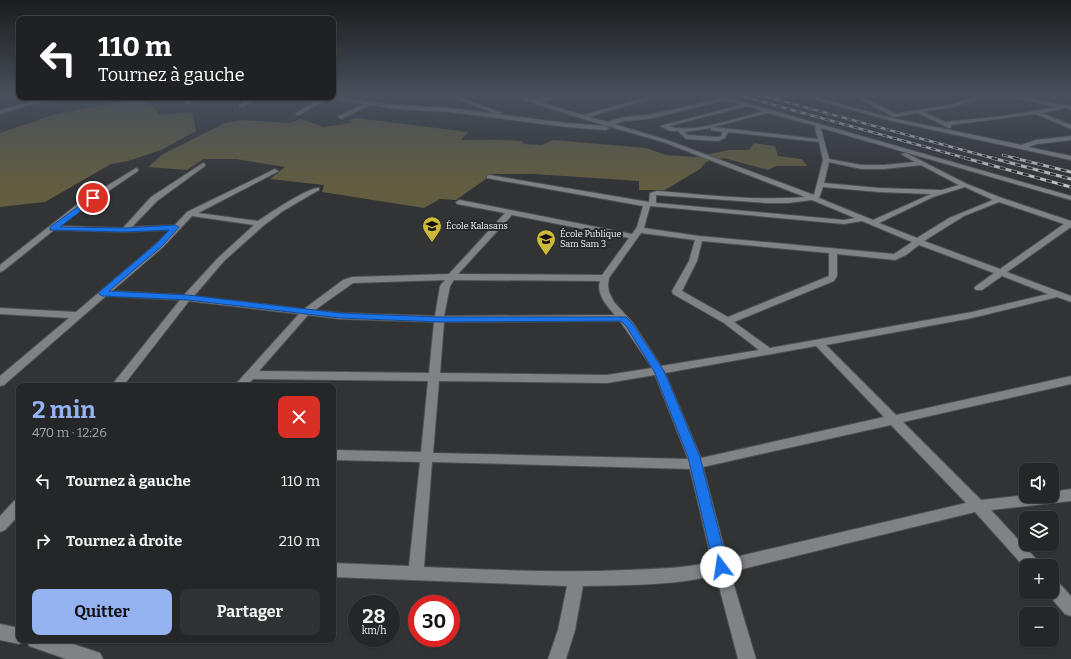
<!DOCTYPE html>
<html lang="fr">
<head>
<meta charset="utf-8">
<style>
	body { margin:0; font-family:Bitter,serif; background:#313234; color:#f1f3f6; height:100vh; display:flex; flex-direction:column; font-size:15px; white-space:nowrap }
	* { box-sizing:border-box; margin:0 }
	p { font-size:13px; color:#a3a5a8 }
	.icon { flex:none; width:22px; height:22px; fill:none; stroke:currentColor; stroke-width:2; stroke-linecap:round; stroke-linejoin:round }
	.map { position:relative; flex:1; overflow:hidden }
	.drawer { position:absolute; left:16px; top:383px; width:320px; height:260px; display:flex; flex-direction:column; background:#252628; border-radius:8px; box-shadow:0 1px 3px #0004,0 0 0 1px #424345 }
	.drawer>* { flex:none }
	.hud { position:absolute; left:16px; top:16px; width:320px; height:84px; border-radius:8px; box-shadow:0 1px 3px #0004,0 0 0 1px #424345; background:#202124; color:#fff; overflow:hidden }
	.tools { position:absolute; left:1019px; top:463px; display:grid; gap:8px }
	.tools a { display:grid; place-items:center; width:40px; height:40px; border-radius:8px; background:#252628; box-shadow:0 1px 3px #0004,0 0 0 1px #424345; font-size:20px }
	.speed { position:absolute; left:348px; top:595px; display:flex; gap:8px; font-size:20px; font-weight:700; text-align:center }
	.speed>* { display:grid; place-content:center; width:52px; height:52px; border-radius:50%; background:#252628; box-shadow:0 1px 3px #0004,0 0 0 1px #424345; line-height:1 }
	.speed small { font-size:10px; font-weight:400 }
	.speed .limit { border:6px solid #d22; background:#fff; color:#111 }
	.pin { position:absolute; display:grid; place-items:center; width:34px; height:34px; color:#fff; margin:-17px; border:2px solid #fff; border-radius:50%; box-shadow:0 1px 4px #0007 }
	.me { position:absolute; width:44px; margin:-22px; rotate:346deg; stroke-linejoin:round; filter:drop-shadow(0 0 3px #0008) }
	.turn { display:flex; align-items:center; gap:14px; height:84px; padding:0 16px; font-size:18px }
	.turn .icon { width:52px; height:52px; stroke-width:2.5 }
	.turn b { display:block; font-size:28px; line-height:34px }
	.round { display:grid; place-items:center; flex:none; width:42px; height:42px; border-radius:8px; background:#313234 }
	.summary { display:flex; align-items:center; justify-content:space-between; height:68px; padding:0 16px }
	h1 { font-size:24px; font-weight:700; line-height:30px; color:#95b2f1 }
	.cta { display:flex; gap:8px; margin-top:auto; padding:8px 16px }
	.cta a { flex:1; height:46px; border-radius:8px; background:#95b2f1; color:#111; font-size:16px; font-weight:700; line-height:46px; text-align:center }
	.cta a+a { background:#313234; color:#f1f3f6 }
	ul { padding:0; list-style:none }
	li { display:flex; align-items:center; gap:12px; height:60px; padding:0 16px }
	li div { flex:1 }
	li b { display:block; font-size:15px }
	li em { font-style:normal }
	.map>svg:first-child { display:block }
</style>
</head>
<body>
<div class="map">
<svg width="1071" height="659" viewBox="0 0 1071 659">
	<rect width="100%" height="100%" fill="#313335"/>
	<g fill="#625d41">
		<path d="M146 100 155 109 158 115 192 112 196 131 161 150 128 161 111 164 45 202 0 207V133L56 114 120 102Z"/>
		<path d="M357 118 468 132 461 140C481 140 502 139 522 141L524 144 542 145 553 140 646 148 666 155 695 157 729 150H749L754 143 775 146 778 156 802 159 807 166H776L768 170 724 158 706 162 700 169 665 190H639V181L534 174H493L456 200 440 199 424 208 322 192 324 185 270 179 285 167 236 159H203L187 170 148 167 163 154 225 123 240 120 290 123 301 119 323 127 351 123 349 120Z"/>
	</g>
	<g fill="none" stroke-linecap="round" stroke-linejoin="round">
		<defs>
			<g id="minor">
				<path d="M14 95 0 98V96Z"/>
				<path d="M373 95H381L361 100 359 99Z"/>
				<path d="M446 95H452L502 113 497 114Z"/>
				<path d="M513 95C520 95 527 100 534 99 547 99 559 95 572 95L539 102 583 115 655 95H662L589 117 608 122 623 117 648 115 720 99 711 95H718L1071 196V200L821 128V129L829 159 861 165H884L915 162 901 154 906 153 967 184 1002 198 1071 221V227L1007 272 1071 296V302L1057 297 972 318 826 345 896 415 1071 376V384L903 422 981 500 1026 495V496H1052V492L1071 489V501L991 510 1038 561 1041 566H1026V569L975 512 730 572 756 659H738L716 575C673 586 626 585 583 586L575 630 566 659H548L558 630 567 586 333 577V563L409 566 420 462 333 460V450L421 452 428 381 253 379 246 386H234L299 314 189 301 123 386H111L180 300 106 296 4 385 0 386V376L69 318 0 314V308L76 312 157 243 171 230 125 232 54 230 3 271 0 272V265L79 203 136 168 138 169V171L85 207 60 226 123 228 151 197 203 163 205 164V166L157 201 132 227 175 225 187 212 275 169 278 171 277 172 198 213 258 221C268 214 310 186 319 188V190L283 211 263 226 224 261 194 296 304 309 343 280 352 277 449 274 505 213 457 204 456 202 460 200 632 234 637 227 643 206 487 178V176L489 175 649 202 650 193 657 191C706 195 756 201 805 197L663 142 580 118 529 102ZM726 100 741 105 660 126 670 131H678L686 139 718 141 725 138 728 132 819 142 823 160 814 195 667 140 614 124 624 121 648 119ZM747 106 763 111C740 117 691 135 669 126ZM768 113 816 126 815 129 818 139 713 127ZM711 128V130L722 132 721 136 717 137 688 135 684 132ZM829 162 861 169H884L921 165 959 185 942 190 879 188 824 183ZM823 187 879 192 931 194 873 220 819 198ZM965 187 993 200 949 218 917 238 879 223 933 197ZM656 195 766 203H788L812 200 855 218 844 220 656 203ZM999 202 1064 224 1000 269 924 241 964 216ZM650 206 844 224 862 221 912 242 894 254 699 236 644 228ZM512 215 629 238 602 275 458 274ZM192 216 254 225 218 258 184 295 112 291 163 247ZM641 233 695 240 689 261 672 291 673 294 724 323 759 350 661 366 633 323 614 302 609 292 608 285 609 278ZM702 241 829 253V276L728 317 682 291 697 261ZM919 245 994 273 976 286 974 288 976 290H982L1002 276 1048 294 972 312 770 348 734 322 834 281 837 276V254L895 260 906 255ZM445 280 440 286 435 316 340 313 315 310 353 283ZM454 280 600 281C596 294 607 306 615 315L444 316 450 286ZM308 315 340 319 434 322 429 373 259 371ZM620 321 652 368 607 375 440 373 444 322ZM816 346 884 417 701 458 665 373ZM655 375 688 459 433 453 439 381 607 383ZM891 425 966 503 727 559 703 467ZM432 462 690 469 712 562C685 568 656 569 628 570 560 573 492 570 424 567Z"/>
				<path d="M798 95H805L892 118 1021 145 1036 140 1071 136V140L1037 144 1028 147 1071 156V160L892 121Z"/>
				<path d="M853 95H858L896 114 954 104 981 95H987L957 106 924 112 945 122 1004 116 1057 107 997 95H1006L1071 106V110L1065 108 1042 113 1071 125V129L1036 114 951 125V127L949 128 918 113 894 117Z"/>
				<path d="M56 97H66L31 104 0 114V110L30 102Z"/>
				<path d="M192 97H197L189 103H185V101Z"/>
				<path d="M251 97H256L243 107H239V105Z"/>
				<path d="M319 97H332L397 105 450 108 566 123 606 126 609 128 606 130 566 127 450 112 397 109 370 105 341 119 338 117 339 116 364 104 326 99 300 115H296V113L320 98Z"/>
				<path d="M19 499V515L5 530 0 532V516L14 501Z"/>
				<path d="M1052 580 1058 582 1071 596V616L1065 614 1046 592H1052Z"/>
				<path d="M0 624 19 628V640H26L25 642 19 644 0 640Z"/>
				<path d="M27 640H61L100 653 103 659H66L29 646Z"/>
			</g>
		</defs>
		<use href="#minor" stroke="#4d4f51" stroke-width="2"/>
		<use href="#minor" fill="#808285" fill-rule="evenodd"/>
		<defs>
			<g id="rail-far1">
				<path d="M738 95 969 159"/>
				<path d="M760 95 996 159"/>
				<path d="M1003 155 1018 159"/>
			</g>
			<g id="rail">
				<path d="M965 158 1071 187"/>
				<path d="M992 158 1071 179"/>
				<path d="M1014 158 1071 172"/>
			</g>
		</defs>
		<use href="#rail-far1" stroke="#c5c7c9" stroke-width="2.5"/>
		<use href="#rail" stroke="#c5c7c9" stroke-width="3"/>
		<use href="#rail-far1" stroke="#27292b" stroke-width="1.5" stroke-dasharray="5" stroke-linecap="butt"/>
		<use href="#rail" stroke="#27292b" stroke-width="2" stroke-dasharray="6" stroke-linecap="butt"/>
	</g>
	<linearGradient id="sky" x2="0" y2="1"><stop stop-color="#1b1c1d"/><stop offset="0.51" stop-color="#48505c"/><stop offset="1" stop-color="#48505c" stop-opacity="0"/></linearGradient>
	<rect width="1071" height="187" fill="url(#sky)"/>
	<path fill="#1a73e8" stroke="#114b97" d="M93 196 96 198 95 200 60 227 125 228 175 225 179 227 162 246 109 291 188 295 340 313 439 317H626L632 323 664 371 700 457 728 567 726 572 721 574 716 572 714 567 688 457 654 371 626 326 621 321 439 322 340 318 188 300 102 296 98 293 99 292 157 243 169 230 125 232 50 230V227Z"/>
	<defs>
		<symbol id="school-pin" viewBox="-11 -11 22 30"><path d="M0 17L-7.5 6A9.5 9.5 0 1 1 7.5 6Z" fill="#ceb837" stroke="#27292b"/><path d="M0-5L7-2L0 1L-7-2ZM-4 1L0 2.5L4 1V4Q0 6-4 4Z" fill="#111"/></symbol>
	</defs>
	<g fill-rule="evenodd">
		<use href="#school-pin" x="421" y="215" width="22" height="30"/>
		<use href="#school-pin" x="535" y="228" width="22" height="30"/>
	</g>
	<g text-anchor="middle" stroke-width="4" stroke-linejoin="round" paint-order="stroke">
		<g font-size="9" fill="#f3f4f6" stroke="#27292b" text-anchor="start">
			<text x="446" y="229">École Kalasans</text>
			<text x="560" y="237">École Publique<tspan x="560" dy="10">Sam Sam 3</tspan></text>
		</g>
	</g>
</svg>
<div class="tools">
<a><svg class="icon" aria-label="sound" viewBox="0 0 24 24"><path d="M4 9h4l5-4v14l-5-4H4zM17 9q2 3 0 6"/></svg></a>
<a><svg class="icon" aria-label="layers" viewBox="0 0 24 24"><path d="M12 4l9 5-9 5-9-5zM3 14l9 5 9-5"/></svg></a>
<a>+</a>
<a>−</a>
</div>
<div class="speed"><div>28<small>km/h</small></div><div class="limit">30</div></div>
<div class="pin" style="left:93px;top:198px;background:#d93025"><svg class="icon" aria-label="arrive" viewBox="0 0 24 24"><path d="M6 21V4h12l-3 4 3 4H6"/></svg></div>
<svg class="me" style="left:721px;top:567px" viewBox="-20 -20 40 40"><circle r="19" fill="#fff"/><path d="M0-13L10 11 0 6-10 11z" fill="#1a73e8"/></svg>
<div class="hud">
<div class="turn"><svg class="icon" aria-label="left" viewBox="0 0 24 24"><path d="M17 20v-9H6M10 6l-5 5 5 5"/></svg><div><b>110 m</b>Tournez à gauche</div></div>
</div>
<section class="drawer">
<div class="summary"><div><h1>2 min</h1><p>470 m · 12:26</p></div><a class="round" style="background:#d93025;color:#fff"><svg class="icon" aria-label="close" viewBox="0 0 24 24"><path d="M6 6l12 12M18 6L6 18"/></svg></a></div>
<ul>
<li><svg class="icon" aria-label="left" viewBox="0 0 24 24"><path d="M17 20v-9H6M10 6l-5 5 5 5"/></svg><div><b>Tournez à gauche</b></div><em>110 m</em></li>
<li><svg class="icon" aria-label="right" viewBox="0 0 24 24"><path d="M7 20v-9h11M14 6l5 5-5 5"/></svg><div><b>Tournez à droite</b></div><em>210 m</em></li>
</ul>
<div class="cta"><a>Quitter</a><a>Partager</a></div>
</section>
</div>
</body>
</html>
